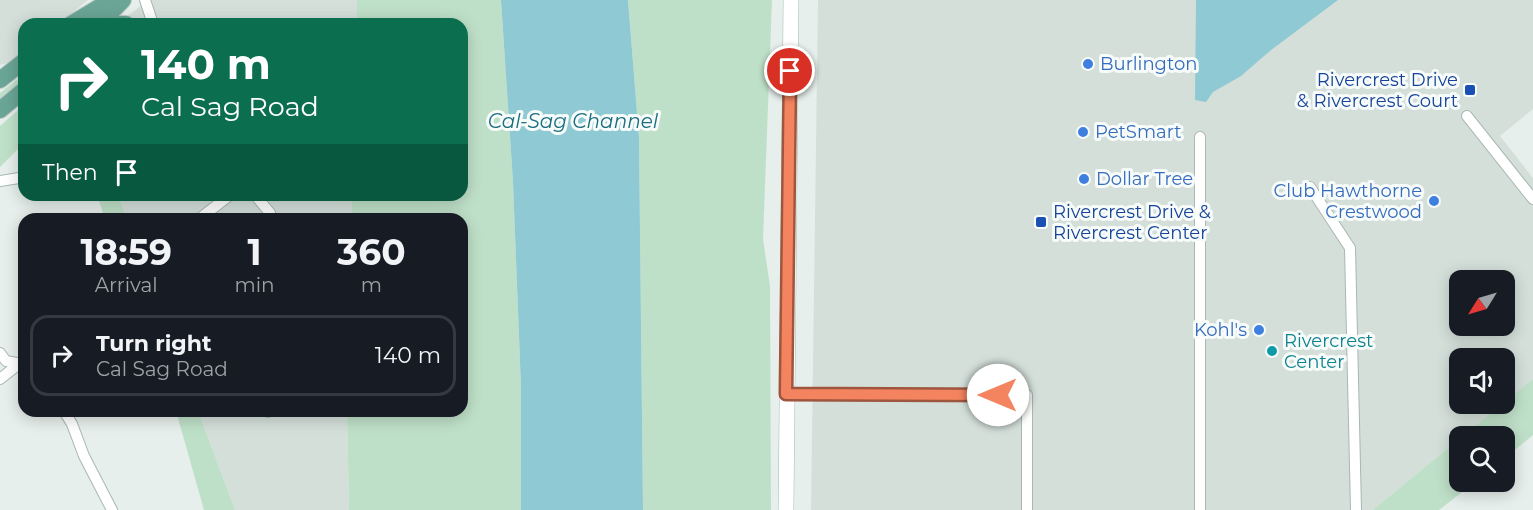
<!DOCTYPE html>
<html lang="en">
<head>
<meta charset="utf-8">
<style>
	body { margin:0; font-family:Montserrat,sans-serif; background:#242831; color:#f1f3f6; height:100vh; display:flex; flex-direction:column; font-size:22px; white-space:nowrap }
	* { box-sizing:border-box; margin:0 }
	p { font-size:20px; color:#9ea1a6 }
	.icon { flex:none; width:33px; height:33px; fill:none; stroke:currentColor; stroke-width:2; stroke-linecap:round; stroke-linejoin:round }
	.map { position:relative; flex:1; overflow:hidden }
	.side { position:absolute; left:18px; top:213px; width:450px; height:204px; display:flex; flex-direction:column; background:#171b24; border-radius:18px; box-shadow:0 3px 15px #0003 }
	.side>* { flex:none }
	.banner { position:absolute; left:18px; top:18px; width:450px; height:183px; border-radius:18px; box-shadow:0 3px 15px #0003; background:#0b6e4f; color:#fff; overflow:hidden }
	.needle { width:39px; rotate:233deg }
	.tools { position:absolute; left:1449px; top:270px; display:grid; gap:12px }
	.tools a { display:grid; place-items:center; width:66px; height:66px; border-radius:12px; background:#171b24; box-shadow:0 3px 15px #0003; font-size:30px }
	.pin { position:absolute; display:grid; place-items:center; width:51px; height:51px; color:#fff; margin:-26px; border:3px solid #fff; border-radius:50%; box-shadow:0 2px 6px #0007 }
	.me { position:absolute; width:66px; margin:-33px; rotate:270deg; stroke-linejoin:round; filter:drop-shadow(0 0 4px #0008) }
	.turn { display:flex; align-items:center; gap:21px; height:126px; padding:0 24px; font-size:27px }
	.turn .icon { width:78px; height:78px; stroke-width:2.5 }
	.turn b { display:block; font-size:42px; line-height:51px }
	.then { display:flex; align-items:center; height:57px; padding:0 24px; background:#0003; gap:12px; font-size:22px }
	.eta { display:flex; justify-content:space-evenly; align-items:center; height:102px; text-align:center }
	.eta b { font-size:36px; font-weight:700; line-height:42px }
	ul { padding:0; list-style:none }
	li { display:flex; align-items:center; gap:18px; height:81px; margin:0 12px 9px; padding:0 12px; border:3px solid #363941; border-radius:18px }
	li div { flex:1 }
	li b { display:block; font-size:22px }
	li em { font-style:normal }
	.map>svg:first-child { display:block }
</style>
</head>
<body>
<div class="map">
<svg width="1533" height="510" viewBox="0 0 1533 510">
	<rect width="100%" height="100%" fill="#e6efeb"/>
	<g fill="#d4dfda" fill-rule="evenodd">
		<path d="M0 0H88L58 24H24V51L11 62 0 65Z"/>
		<path d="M148 0H357V24H118Z"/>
		<path d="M818 0H1533V109L1500 136 1533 178V379L1505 402 1504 358H1460V404H1503L1463 436H1460L1459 439 1373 510H811ZM1460 280H1504V326H1460Z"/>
		<path d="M118 195H352L351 219H127Z"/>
		<path d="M198 411H347L349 510H235Z"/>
	</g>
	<g fill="#bfe0c8">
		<path d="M357 0H501L513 182 521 387V510H349L347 411H462V219H351L352 195H462V24H357Z"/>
		<path d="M628 0H772L763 239 770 286 771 510H643L639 138Z"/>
		<path d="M24 74V84L0 104V93Z"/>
		<path d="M24 105V143L0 167V126Z"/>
		<path d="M97 195H118L127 219H105Z"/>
		<path d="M1533 379V435L1505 458 1504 436H1463Z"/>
		<path d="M176 411H198L235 510H204Z"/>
		<path d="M1459 439 1460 482H1475L1439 510H1373Z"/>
	</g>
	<g fill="#8ec9d4">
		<path d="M501 0H628L639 138 643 510H521V387L513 182Z"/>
		<path d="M1196 0H1338L1271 50 1241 76 1213 92 1206 102 1195 100Z"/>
	</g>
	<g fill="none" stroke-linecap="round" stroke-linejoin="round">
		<defs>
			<g id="street">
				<path d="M145 0 153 24"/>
				<path d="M1467 116 1533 199"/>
				<path d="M1200 137V510"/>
				<path d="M0 181 19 178"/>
				<path d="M1310 187 1350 248 1356 510"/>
				<path d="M255 195 270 213V219"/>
				<path d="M199 219 230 195"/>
				<path d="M0 353 6 361 22 364"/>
				<path d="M0 379 24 360"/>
				<path d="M786 394 1027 395V510"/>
				<path d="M64 411 72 424 84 456 112 510"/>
				<path d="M268 412V411"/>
			</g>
			<path id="secondary" d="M786 510 791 0"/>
			<g id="primary">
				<path d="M71 24 111 0"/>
				<path d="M100 24 123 0"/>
				<path d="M114 24H126"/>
				<path d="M0 80 24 61"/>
				<path d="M0 110 24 90"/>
			</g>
		</defs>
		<use href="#street" stroke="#a8b8b2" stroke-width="12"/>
		<use href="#secondary" stroke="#a4bbb3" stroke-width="16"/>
		<use href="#primary" stroke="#c2cac8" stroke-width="18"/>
		<use href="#street" stroke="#fff" stroke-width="10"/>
		<use href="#secondary" stroke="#fff" stroke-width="15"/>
		<use href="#primary" stroke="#6aa596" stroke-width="16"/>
	</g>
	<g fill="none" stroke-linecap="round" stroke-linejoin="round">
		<defs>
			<path id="route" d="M790 71 786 394 998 395"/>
		</defs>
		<use href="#route" stroke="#9f563e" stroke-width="15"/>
		<use href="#route" stroke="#f4845f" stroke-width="10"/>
	</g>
	<g fill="#3f7fe0" stroke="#f7fbf9" stroke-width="2">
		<circle cx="1088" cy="64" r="6"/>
		<circle cx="1083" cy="132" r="6"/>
		<circle cx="1084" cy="179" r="6"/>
		<circle cx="1434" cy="201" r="6"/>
		<circle cx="1259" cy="330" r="6"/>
	</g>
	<g fill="#1a4fb4" stroke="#f7fbf9" stroke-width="2">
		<rect x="1464" y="84" width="12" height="12" rx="3"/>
		<rect x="1035" y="216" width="12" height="12" rx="3"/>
	</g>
	<circle fill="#0f9aa8" stroke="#f7fbf9" stroke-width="2" cx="1272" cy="351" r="6"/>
	<g text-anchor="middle" stroke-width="6" stroke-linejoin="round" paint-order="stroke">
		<g font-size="18" fill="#366cbe" stroke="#f7fbf9" text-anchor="start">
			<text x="1100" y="70">Burlington</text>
			<text x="1095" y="138">PetSmart</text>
			<text x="1096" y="185">Dollar Tree</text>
			<text x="1422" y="197" text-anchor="end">Club Hawthorne<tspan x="1422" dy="21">Crestwood</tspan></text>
			<text x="1247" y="336" text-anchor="end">Kohl's</text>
		</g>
		<g font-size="18" fill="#164399" stroke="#f7fbf9" text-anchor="end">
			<text x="1458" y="86">Rivercrest Drive<tspan x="1458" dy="21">&amp; Rivercrest Court</tspan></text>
			<text x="1053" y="218" text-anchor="start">Rivercrest Drive &amp;<tspan x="1053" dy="21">Rivercrest Center</tspan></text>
		</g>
		<g font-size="18" fill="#0d838f" stroke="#f7fbf9" text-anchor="start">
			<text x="1284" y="347">Rivercrest<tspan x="1284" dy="21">Center</tspan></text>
		</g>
		<g font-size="20" font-style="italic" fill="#1c6f80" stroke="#f7fbf9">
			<text x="573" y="128">Cal-Sag Channel</text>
		</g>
	</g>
</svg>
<div class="tools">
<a><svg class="needle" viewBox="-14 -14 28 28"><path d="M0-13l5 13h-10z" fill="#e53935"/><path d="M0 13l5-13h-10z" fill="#9ea1a6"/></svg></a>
<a><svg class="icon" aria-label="sound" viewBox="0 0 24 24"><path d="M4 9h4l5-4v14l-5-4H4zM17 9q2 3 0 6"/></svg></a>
<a><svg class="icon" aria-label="search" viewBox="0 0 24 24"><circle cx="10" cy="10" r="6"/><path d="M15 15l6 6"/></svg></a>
</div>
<div class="pin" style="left:790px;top:71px;background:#d93025"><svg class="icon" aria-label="arrive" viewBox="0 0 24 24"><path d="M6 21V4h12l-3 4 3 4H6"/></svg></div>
<svg class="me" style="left:998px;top:395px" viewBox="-20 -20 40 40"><circle r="19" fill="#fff"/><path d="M0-13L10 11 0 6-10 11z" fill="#f4845f"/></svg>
<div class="banner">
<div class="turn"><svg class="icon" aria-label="right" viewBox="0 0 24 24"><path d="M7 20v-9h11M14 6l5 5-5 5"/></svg><div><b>140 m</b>Cal Sag Road</div></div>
<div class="then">Then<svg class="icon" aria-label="arrive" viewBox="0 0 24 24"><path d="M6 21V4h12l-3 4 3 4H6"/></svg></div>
</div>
<section class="side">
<div class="eta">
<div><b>18:59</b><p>Arrival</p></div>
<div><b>1</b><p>min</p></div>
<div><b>360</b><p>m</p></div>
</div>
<ul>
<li><svg class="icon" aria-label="right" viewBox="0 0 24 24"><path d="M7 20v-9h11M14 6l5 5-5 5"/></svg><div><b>Turn right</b><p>Cal Sag Road</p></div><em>140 m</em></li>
</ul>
</section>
</div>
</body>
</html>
